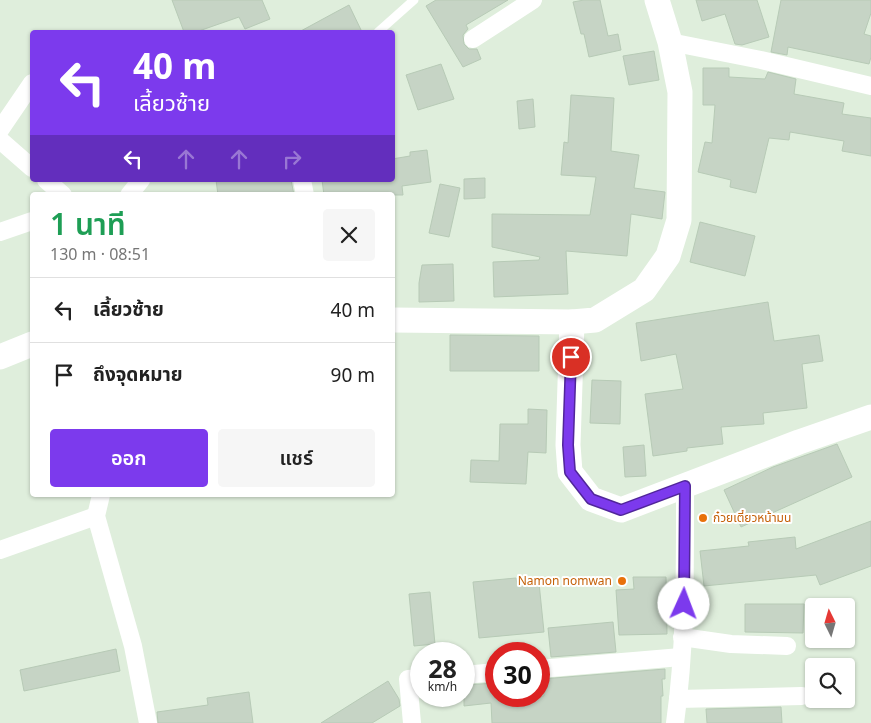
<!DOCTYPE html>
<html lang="th">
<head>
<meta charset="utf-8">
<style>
	body { margin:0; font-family:"Noto Sans","Noto Sans Thai",sans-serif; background:#f6f6f6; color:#222; height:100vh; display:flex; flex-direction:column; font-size:19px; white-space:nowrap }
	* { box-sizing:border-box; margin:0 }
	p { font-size:16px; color:#767676 }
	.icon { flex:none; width:28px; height:28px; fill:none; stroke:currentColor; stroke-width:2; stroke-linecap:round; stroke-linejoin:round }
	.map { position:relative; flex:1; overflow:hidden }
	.sheet { position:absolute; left:30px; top:192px; width:365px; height:305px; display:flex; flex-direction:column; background:#fff; border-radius:5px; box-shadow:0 1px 4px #0004 }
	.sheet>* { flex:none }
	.hud { position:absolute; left:30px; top:30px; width:365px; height:152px; border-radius:5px; box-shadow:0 1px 4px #0004; background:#7c3aed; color:#fff; overflow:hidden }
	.needle { width:32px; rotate:355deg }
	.controls { position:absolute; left:805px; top:598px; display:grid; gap:10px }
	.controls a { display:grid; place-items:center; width:50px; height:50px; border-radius:5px; background:#fff; box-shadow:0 1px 4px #0004; font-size:25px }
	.speed { position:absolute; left:410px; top:642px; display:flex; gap:10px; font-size:25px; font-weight:700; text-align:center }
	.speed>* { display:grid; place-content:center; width:65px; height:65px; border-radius:50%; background:#fff; box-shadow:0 1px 4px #0004; line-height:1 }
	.speed small { font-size:12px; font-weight:400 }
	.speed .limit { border:8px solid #d22; background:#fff; color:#111 }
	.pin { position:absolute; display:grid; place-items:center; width:42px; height:42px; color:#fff; margin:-21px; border:2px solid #fff; border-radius:50%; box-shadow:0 1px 5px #0007 }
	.me { position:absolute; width:55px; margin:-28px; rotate:2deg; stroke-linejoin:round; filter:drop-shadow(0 0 4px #0008) }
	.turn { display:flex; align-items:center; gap:18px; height:105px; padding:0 20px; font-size:22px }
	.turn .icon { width:65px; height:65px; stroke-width:2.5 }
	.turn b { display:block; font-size:35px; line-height:42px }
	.lanes { display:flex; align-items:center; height:48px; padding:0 20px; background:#0003; justify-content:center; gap:25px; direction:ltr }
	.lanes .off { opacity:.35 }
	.round { display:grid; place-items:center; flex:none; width:52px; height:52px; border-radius:5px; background:#f6f6f6 }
	.headline { display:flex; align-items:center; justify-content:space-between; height:85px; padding:0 20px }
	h1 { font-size:30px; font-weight:600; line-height:38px; color:#1e9e55 }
	.cta { display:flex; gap:10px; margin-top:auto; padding:10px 20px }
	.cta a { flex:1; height:58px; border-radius:5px; background:#7c3aed; color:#fff; font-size:20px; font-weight:600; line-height:58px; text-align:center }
	.cta a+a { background:#f6f6f6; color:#222 }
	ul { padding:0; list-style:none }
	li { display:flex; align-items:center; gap:15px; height:65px; padding:0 20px; border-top:1px solid #e0e0e0 }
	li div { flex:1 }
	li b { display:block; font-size:19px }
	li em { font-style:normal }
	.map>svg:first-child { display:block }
</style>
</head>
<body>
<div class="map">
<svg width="871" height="723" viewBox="0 0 871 723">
	<rect width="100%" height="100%" fill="#dfeedc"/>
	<g fill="#c6d4c5" stroke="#b7cab6">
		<path d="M172 0H262L270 19 245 29 239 17 196 32H184Z"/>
		<path d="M436 0H508L466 25 468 29 463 35 464 44 469 49H477L481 59 463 67 426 6Z"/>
		<path d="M584 0H600L608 36 618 34 621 50 589 57 584 34H581L573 2Z"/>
		<path d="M696 0H757L769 37 742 45 735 44 725 14 702 21Z"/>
		<path d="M781 0H871V13L864 34 871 36V57L869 64 788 47 787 55 771 52Z"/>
		<path d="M349 5 362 32H299L334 13Z"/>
		<path d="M654 51 659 80 629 85 623 56Z"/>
		<path d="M441 64 454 99 418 110 406 75Z"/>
		<path d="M703 68H729V77L765 79 768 72 796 79 794 94 844 103 842 114 871 118V156L842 151 844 141 790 132 789 140 769 138 756 193 730 187 731 180 698 172 705 142 712 143 715 105H703Z"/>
		<path d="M571 95 614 98 611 151 639 155 634 188 665 192 662 219 631 214 627 256 566 251 568 294 494 297 493 262 539 260 540 257 492 247V214L590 215 596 177 561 175 564 142 568 143Z"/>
		<path d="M533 99 535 127 519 129 517 101Z"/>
		<path d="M427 150 431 182 402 186 403 195H324L322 180H392V159L410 156V152Z"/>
		<path d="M485 178V198L464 199V179Z"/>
		<path d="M216 180H291L294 195H218Z"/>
		<path d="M440 184 460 188 449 237 429 233Z"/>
		<path d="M700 222 755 236 745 276 690 262Z"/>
		<path d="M453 264 454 301 419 302V283L422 265Z"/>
		<path d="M768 302 774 341 819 335 823 361 802 364 807 408 763 413 764 424 721 427 723 444 687 448V451L653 456 645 394 683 389 676 354 641 361 636 323Z"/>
		<path d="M450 335 539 336V371H450Z"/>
		<path d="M592 380 621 381 620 424 590 423Z"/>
		<path d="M528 409 547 410 546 453 528 452 526 484 470 482 471 460 499 461 500 424H528Z"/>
		<path d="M837 444 852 477 741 527 724 490 773 467Z"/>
		<path d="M644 445 646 476 625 477 623 447Z"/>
		<path d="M871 521V566L820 585 816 575 704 586 700 551 749 546 748 542 795 537 796 549Z"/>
		<path d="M633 577H666L667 634 619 635 616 590 634 589Z"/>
		<path d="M516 578 517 585 539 583 544 632 479 638 473 582Z"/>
		<path d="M430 592 435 644 414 646 409 594Z"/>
		<path d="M745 604H804L803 633 745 632Z"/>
		<path d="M613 622 616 652 551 657 548 628Z"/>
		<path d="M116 649 120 671 24 691 20 670Z"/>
		<path d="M665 669V679H662L663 696H661V723H492L491 703 464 706V685L496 683V696H544L542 679Z"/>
		<path d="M388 681 399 699 400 706 372 723H321Z"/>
		<path d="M249 692 253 723H158L157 712 208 705 207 698Z"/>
		<path d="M781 707 782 723H707L706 709Z"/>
	</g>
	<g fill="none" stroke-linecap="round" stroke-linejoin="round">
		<path stroke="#fff" stroke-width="9" d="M378 32 414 0"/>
		<g stroke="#fff" stroke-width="18">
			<path d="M473 39 533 0"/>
			<path d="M670 42 761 60 871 86"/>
			<path d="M0 130 32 83"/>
			<path d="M0 140 32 168"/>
			<path d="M46 180 63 195"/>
			<path d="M302 180 305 195"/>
			<path d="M129 195 141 180"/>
			<path d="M0 232 32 221"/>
			<path d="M101 495 96 516 133 646 148 723"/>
			<path d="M0 550 96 516"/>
			<path d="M682 637 731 644 787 646"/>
			<path d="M539 669 681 657"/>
			<path d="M464 675 496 672"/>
			<path d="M678 699 802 696"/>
			<path d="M412 723 408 679 421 678"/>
			<path d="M675 723C686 645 685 565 685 487"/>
		</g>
		<g stroke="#fff" stroke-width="25">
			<path d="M392 320 572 322 595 320 644 290 668 256 679 220 680 92 670 42 657 0"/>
			<path d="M572 322 568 445 570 472 591 499 621 510 799 442 871 417"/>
			<path d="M0 357 32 344"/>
		</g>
	</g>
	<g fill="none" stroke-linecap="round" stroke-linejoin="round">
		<defs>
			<path id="route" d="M571 357 568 445 570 472 591 499 621 510 685 486 684 604"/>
		</defs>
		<use href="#route" stroke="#51269a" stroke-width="12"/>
		<use href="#route" stroke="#7c3aed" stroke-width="9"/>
	</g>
	<g fill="#e8710a" stroke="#fff" stroke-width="2">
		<circle cx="703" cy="518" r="5"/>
		<circle cx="622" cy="581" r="5"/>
	</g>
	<g text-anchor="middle" stroke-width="4" stroke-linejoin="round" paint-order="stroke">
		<g font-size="12" fill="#c56008" stroke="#fff" text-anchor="start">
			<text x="713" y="522">ก๋วยเตี๋ยวหน้ามน</text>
			<text x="612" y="585" text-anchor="end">Namon nomwan</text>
		</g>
	</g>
</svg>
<div class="controls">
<a><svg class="needle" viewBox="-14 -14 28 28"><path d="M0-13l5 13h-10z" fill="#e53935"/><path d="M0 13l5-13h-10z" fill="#767676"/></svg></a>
<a><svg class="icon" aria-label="search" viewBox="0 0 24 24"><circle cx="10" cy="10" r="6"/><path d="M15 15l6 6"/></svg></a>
</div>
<div class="speed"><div>28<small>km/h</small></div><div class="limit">30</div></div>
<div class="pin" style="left:571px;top:357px;background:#d93025"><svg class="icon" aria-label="arrive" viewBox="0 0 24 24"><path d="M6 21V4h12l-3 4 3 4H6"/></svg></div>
<svg class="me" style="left:684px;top:604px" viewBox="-20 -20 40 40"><circle r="19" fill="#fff"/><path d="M0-13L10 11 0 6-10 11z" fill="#7c3aed"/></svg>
<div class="hud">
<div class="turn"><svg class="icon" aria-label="left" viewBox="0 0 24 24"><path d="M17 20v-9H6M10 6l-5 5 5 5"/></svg><div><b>40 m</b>เลี้ยวซ้าย</div></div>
<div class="lanes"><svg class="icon" aria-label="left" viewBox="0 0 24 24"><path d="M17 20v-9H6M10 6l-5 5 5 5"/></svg><svg class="icon off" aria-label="ahead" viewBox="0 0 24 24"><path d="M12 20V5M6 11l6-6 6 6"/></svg><svg class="icon off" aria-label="ahead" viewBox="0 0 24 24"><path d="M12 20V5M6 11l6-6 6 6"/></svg><svg class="icon off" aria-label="right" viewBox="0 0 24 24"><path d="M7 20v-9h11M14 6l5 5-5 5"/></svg></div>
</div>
<section class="sheet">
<div class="headline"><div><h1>1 นาที</h1><p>130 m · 08:51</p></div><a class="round"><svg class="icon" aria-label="close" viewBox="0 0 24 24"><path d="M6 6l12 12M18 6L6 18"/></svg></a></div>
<ul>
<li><svg class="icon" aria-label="left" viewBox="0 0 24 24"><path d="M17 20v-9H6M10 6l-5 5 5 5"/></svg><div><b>เลี้ยวซ้าย</b></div><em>40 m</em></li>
<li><svg class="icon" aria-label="arrive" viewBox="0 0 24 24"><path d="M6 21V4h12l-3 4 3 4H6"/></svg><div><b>ถึงจุดหมาย</b></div><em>90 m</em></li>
</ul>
<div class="cta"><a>ออก</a><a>แชร์</a></div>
</section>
</div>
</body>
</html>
